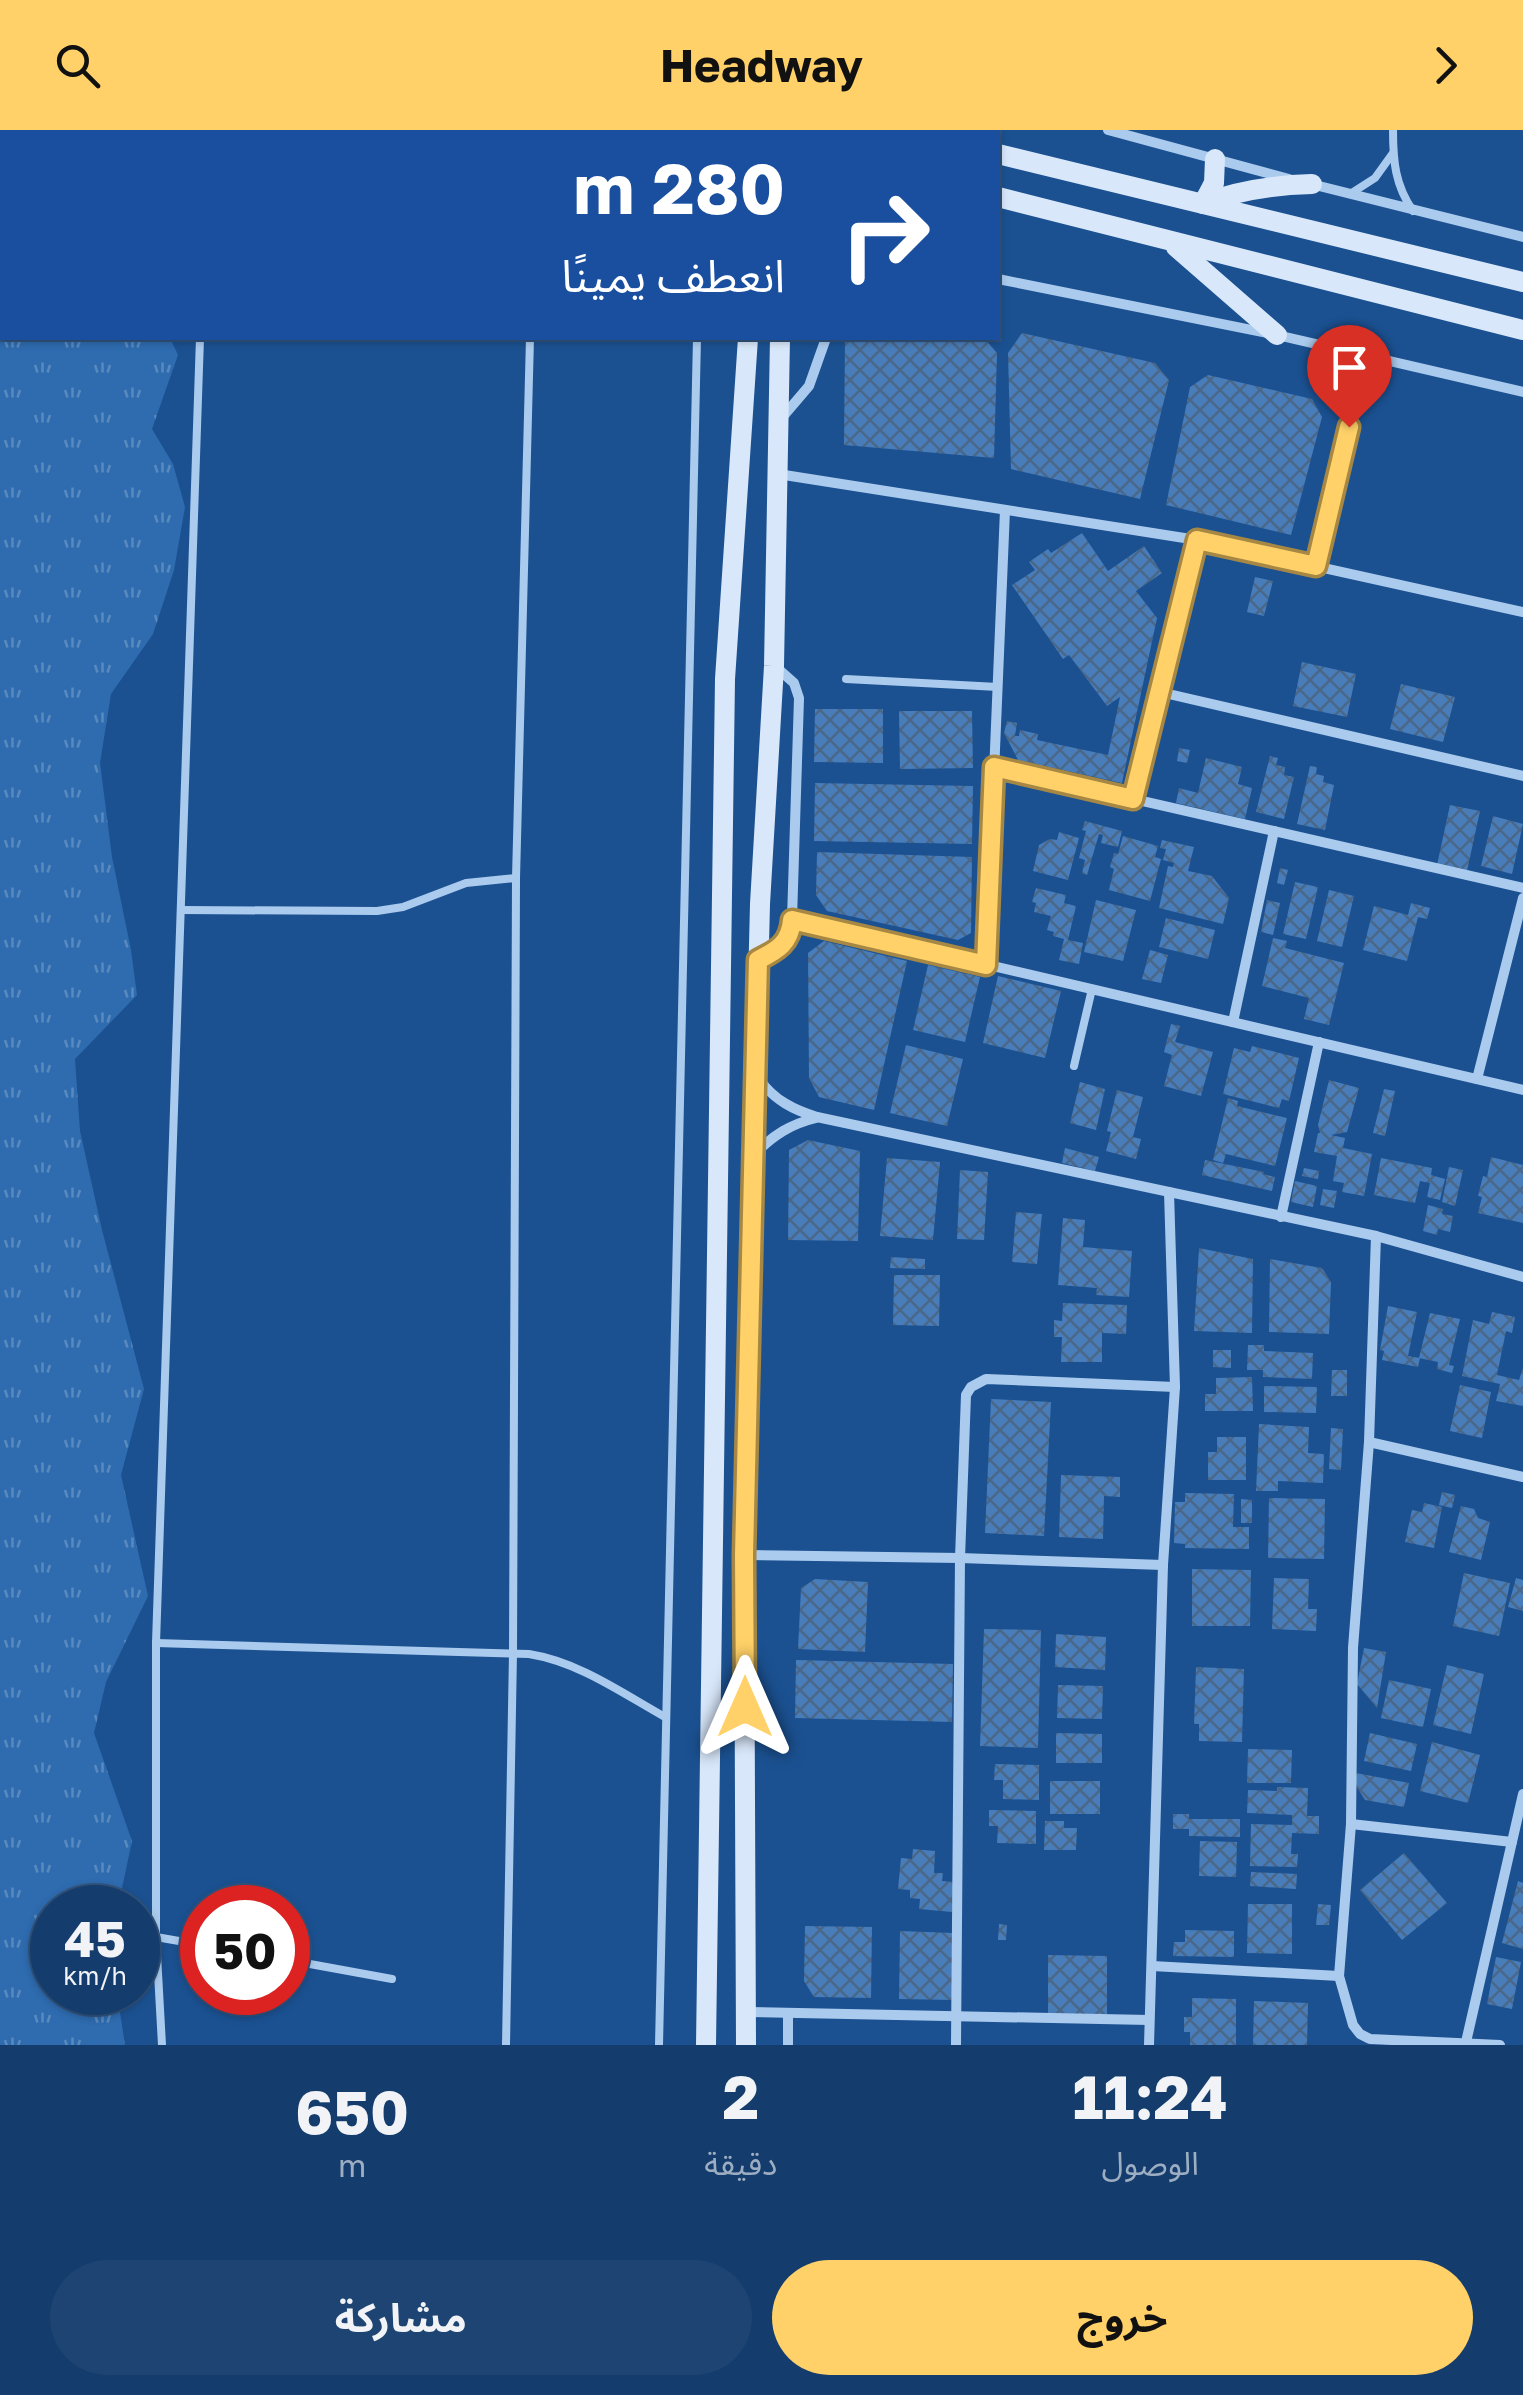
<!DOCTYPE html>
<html lang="ar">
<head>
<meta charset="utf-8">
<style>
	body { margin:0; font-family:"Golos Text","Noto Sans Arabic",sans-serif; background:#1d4472; color:#f1f3f6; direction:rtl; height:100vh; display:flex; flex-direction:column; font-size:38px; white-space:nowrap }
	* { box-sizing:border-box; margin:0 }
	p { font-size:32px; color:#9daec2 }
	.icon { flex:none; width:55px; height:55px; fill:none; stroke:currentColor; stroke-width:2; stroke-linecap:round; stroke-linejoin:round }
	.map { position:relative; height:1915px; overflow:hidden; direction:ltr }
	.side { display:flex; flex-direction:column; background:#143d6d; flex:1 }
	.side>* { flex:none }
	.top-card { position:absolute; left:0px; top:0px; width:1000px; height:210px; box-shadow:0 2px 8px #0004,0 0 0 2px #335680; direction:rtl; background:#1a4fa0; color:#fff; overflow:hidden }
	.speed { position:absolute; left:30px; top:1755px; display:flex; gap:20px; font-size:50px; font-weight:700; text-align:center }
	.speed>* { display:grid; place-content:center; width:130px; height:130px; border-radius:50%; background:#143d6d; box-shadow:0 2px 8px #0004,0 0 0 2px #335680; line-height:1 }
	.speed small { font-size:25px; font-weight:400 }
	.speed .limit { border:15px solid #d22; background:#fff; color:#111 }
	.pin { position:absolute; display:grid; place-items:center; width:85px; height:85px; color:#fff; margin:-102px -42px; border-radius:50% 50% 50% 0; rotate:-45deg; box-shadow:0 0 10px #0007 }
	.pin .icon { rotate:45deg }
	.me { position:absolute; width:110px; margin:-55px; rotate:0deg; stroke-linejoin:round; filter:drop-shadow(0 0 8px #0008) }
	.turn { display:flex; align-items:center; gap:35px; height:210px; padding:0 50px; font-size:45px }
	.turn .icon { width:130px; height:130px; stroke-width:2.5 }
	.turn b { display:block; font-size:70px; line-height:85px }
	.eta { display:flex; justify-content:space-evenly; align-items:center; height:170px; text-align:center }
	.eta b { font-size:60px; font-weight:700; line-height:70px }
	.cta { display:flex; gap:20px; margin-top:auto; padding:20px 50px }
	.cta a { flex:1; height:115px; border-radius:60px; background:#ffd168; color:#111; font-size:40px; font-weight:700; line-height:115px; text-align:center }
	.cta a+a { background:#1d4472; color:#f1f3f6 }
	header { display:flex; justify-content:space-between; align-items:center; height:130px; padding:0 50px; background:#ffd168; color:#111; font-size:45px; font-weight:700 }
	.map>svg:first-child { display:block }
</style>
</head>
<body>
<header><svg class="icon" aria-label="forward" viewBox="0 0 24 24"><path d="M9 5l7 7-7 7"/></svg>Headway<svg class="icon" aria-label="search" viewBox="0 0 24 24"><circle cx="10" cy="10" r="6"/><path d="M15 15l6 6"/></svg></header>
<div class="map">
<svg width="1523" height="1915" viewBox="0 0 1523 1915">
	<defs>
		<pattern id="grass-tufts" width="24" height="20" patternUnits="userSpaceOnUse" patternTransform="scale(2.5)"><rect width="24" height="20" fill="#2e6baf"/><path d="M3 7l-1-3M5 7V3M7 7l1-3M15 17l-1-3M17 17v-4M19 17l1-3" fill="none" stroke="#5889bf"/></pattern>
		<pattern id="building-cross-hatch" width="8" height="8" patternUnits="userSpaceOnUse" patternTransform="scale(2.5)"><rect width="8" height="8" fill="#487dba"/><path d="M0 0l8 8M0 8l8-8" fill="none" stroke="#4a6788"/></pattern>
	</defs>
	<rect width="100%" height="100%" fill="#1b5191"/>
	<path fill="url(#grass-tufts)" d="M0 0 201 1 2 2V208H170L178 225 152 299 173 334 185 377 174 440 153 504 111 564 100 633 112 727 131 820 137 865 75 929 80 1001 102 1100 144 1259 121 1345 148 1466 106 1552 94 1603 132 1711 118 1777 52 1778V1862L117 1863 125 1915H0Z"/>
	<g fill="url(#building-cross-hatch)">
		<path d="M1022 203 1155 233 1169 250 1140 369 1011 339 1008 223Z"/>
		<path d="M845 208H984L997 223 994 328 844 315Z"/>
		<path d="M1208 245 1312 269 1322 287 1291 405 1166 375 1190 257Z"/>
		<path d="M1082 403 1108 441 1144 416 1162 443 1136 461 1157 488 1122 653 1018 630 1004 603 1007 591 1017 593 1015 606H1019L1020 600 1038 604 1037 610 1108 625 1120 567 1107 576 1069 525 1063 529 1012 455 1035 440 1029 432 1048 419 1051 423Z"/>
		<path d="M1255 447 1273 451 1264 486 1247 482Z"/>
		<path d="M1302 532 1356 544 1347 587 1293 576Z"/>
		<path d="M1401 554 1455 567 1443 612 1390 599Z"/>
		<path d="M815 579H883V633L814 632Z"/>
		<path d="M899 581H972L973 638 900 639Z"/>
		<path d="M1179 618 1190 620 1187 633 1177 631Z"/>
		<path d="M1270 626 1278 628 1276 635 1285 637 1284 645 1294 647 1284 689 1256 682Z"/>
		<path d="M1206 628 1242 637 1238 654 1252 658 1245 689 1176 673 1179 658 1198 663Z"/>
		<path d="M1310 636 1317 637 1316 644 1324 646 1323 652 1334 655 1325 700 1297 694Z"/>
		<path d="M815 653 973 656 972 714 814 711Z"/>
		<path d="M1450 675 1480 681 1467 741 1437 735Z"/>
		<path d="M1493 686 1523 694 1512 744 1481 736Z"/>
		<path d="M1085 691 1122 701 1118 717 1101 713 1103 705 1099 704 1087 745 1082 743 1085 730 1079 728 1086 701 1082 700Z"/>
		<path d="M1059 702 1079 708 1068 750 1033 741 1039 715 1050 709 1057 710Z"/>
		<path d="M1123 706 1158 716 1155 727 1161 729 1150 771 1109 760 1114 739 1110 737 1114 723 1118 724Z"/>
		<path d="M1162 710 1194 717 1188 741 1212 746 1229 768 1223 794 1159 778 1168 736 1173 737 1174 733 1163 730 1166 719 1160 718Z"/>
		<path d="M817 722 972 727 971 803 958 810 827 781 816 765Z"/>
		<path d="M1280 738 1288 740 1284 755 1277 753Z"/>
		<path d="M1295 752 1318 757 1306 809 1283 804Z"/>
		<path d="M1036 758 1066 765 1064 773 1076 776 1068 810 1083 813 1079 834 1059 830 1064 809 1053 806 1054 802 1047 800 1051 786 1034 782 1036 773 1032 772Z"/>
		<path d="M1329 760 1354 766 1342 817 1317 811Z"/>
		<path d="M1096 770 1136 780 1123 831 1084 822Z"/>
		<path d="M1267 770 1280 773 1273 805 1261 802Z"/>
		<path d="M1411 773 1430 778 1427 789 1418 787 1407 831 1363 820 1374 776 1408 785Z"/>
		<path d="M1166 788 1215 800 1208 829 1159 817Z"/>
		<path d="M1273 808 1287 811 1285 818 1344 833 1329 895 1304 889 1309 868 1262 856Z"/>
		<path d="M824 811 907 831 874 980 819 967 809 948 808 823Z"/>
		<path d="M1150 820 1168 825 1161 853 1142 849Z"/>
		<path d="M928 835 980 847 965 912 913 900Z"/>
		<path d="M998 846 1061 861 1045 928 983 913Z"/>
		<path d="M1171 894 1180 896 1175 912 1213 922 1201 966 1164 956 1172 925 1164 922Z"/>
		<path d="M906 915 963 929 947 996 890 983Z"/>
		<path d="M1252 916 1299 928 1289 971 1282 969 1279 978 1223 964 1234 918 1250 922Z"/>
		<path d="M1329 950 1359 958 1347 1002 1331 1005 1345 1008 1343 1018 1372 1024 1364 1066 1342 1062 1344 1053 1333 1051 1337 1026 1314 1022 1318 1003H1320L1318 995Z"/>
		<path d="M1080 952 1105 959 1096 1000 1070 993Z"/>
		<path d="M1384 959 1395 961 1385 1006 1373 1003Z"/>
		<path d="M1117 960 1143 967 1133 1007 1141 1009 1136 1029 1106 1021 1111 1002 1107 1001Z"/>
		<path d="M1228 968 1238 971 1237 976 1287 988 1275 1036 1226 1024 1223 1033 1213 1030Z"/>
		<path d="M808 1010 860 1021 858 1111 788 1110 789 1020Z"/>
		<path d="M1065 1018 1099 1027 1095 1041 1062 1033Z"/>
		<path d="M1491 1027 1523 1035V1093L1478 1083 1482 1067 1478 1066 1483 1046 1487 1047Z"/>
		<path d="M887 1028 940 1032 933 1110 880 1106Z"/>
		<path d="M1381 1028 1432 1038 1431 1045 1445 1049 1440 1070 1427 1067 1430 1053 1420 1051 1415 1073 1374 1065Z"/>
		<path d="M1205 1030 1264 1042 1263 1044 1275 1047 1272 1061 1202 1045Z"/>
		<path d="M1449 1037 1463 1040 1455 1076 1442 1072Z"/>
		<path d="M1304 1038 1319 1041 1318 1049 1302 1046Z"/>
		<path d="M960 1040 988 1042 984 1110 957 1109Z"/>
		<path d="M1295 1051 1317 1056 1313 1077 1291 1072Z"/>
		<path d="M1323 1059 1337 1061 1334 1078 1320 1075Z"/>
		<path d="M1428 1075 1443 1079 1442 1084 1453 1086 1450 1102 1438 1099 1437 1105 1423 1101Z"/>
		<path d="M1016 1082 1042 1084 1037 1134 1012 1132Z"/>
		<path d="M1063 1088 1085 1090 1083 1117 1132 1121 1129 1167 1096 1165 1097 1158 1058 1155Z"/>
		<path d="M1199 1118 1253 1129 1252 1203 1194 1201Z"/>
		<path d="M891 1127 925 1129V1139L890 1138Z"/>
		<path d="M1270 1129 1322 1138 1331 1152 1329 1204 1269 1202Z"/>
		<path d="M894 1145H940L939 1196 893 1195Z"/>
		<path d="M1063 1173 1127 1175 1126 1204 1102 1203V1232H1061L1062 1207H1054V1190L1062 1191Z"/>
		<path d="M1388 1176 1417 1182 1408 1226 1420 1228 1418 1237 1382 1230 1384 1221 1380 1220Z"/>
		<path d="M1492 1182 1515 1187 1512 1203 1506 1201 1497 1245 1519 1250 1523 1238V1276L1496 1271 1500 1254 1462 1246 1473 1190 1489 1194Z"/>
		<path d="M1430 1183 1460 1189 1449 1235 1454 1236 1452 1243 1437 1239 1438 1232 1419 1228Z"/>
		<path d="M1248 1215H1264V1221L1313 1223 1312 1249 1263 1247V1240H1247Z"/>
		<path d="M1213 1220H1231V1238L1213 1237Z"/>
		<path d="M1332 1240H1347V1266H1331Z"/>
		<path d="M1252 1247 1253 1281H1205V1264H1216V1248Z"/>
		<path d="M1460 1255 1491 1262 1482 1308 1450 1301Z"/>
		<path d="M1264 1256 1317 1257 1316 1283 1264 1282Z"/>
		<path d="M991 1269 1051 1272 1044 1406 985 1403Z"/>
		<path d="M1259 1294 1309 1297 1308 1323 1324 1324 1323 1353 1278 1351V1361H1256Z"/>
		<path d="M1331 1298 1343 1299 1341 1340 1329 1339Z"/>
		<path d="M1217 1307H1246V1350H1208V1322H1217Z"/>
		<path d="M1061 1345 1120 1347V1367L1104 1366 1103 1409 1059 1407Z"/>
		<path d="M1442 1362 1455 1365 1452 1378 1439 1375Z"/>
		<path d="M1185 1363 1234 1364 1233 1397H1249V1419L1185 1418V1414L1174 1413 1175 1372H1185Z"/>
		<path d="M1269 1368 1325 1369 1324 1429 1268 1428Z"/>
		<path d="M1241 1369 1252 1370V1393H1241Z"/>
		<path d="M1424 1373 1442 1377 1434 1418 1405 1412 1412 1380 1422 1382Z"/>
		<path d="M1461 1376 1474 1379 1478 1388 1490 1392 1481 1430 1449 1422Z"/>
		<path d="M1192 1439 1251 1440 1250 1496H1192Z"/>
		<path d="M1464 1443 1510 1453 1499 1506 1453 1496Z"/>
		<path d="M1274 1448 1309 1449 1308 1479H1317L1316 1501 1272 1499Z"/>
		<path d="M1516 1448 1523 1450V1481L1508 1477Z"/>
		<path d="M815 1449 868 1452 865 1522 798 1519 801 1458Z"/>
		<path d="M984 1499 1041 1500 1038 1618 980 1616Z"/>
		<path d="M1056 1504 1106 1507 1105 1540 1055 1537Z"/>
		<path d="M1364 1518 1386 1522 1377 1578 1357 1554Z"/>
		<path d="M796 1530 953 1534 952 1592 795 1588Z"/>
		<path d="M1447 1535 1484 1544 1471 1604 1433 1595Z"/>
		<path d="M1196 1537 1244 1539 1242 1612 1199 1611V1594H1194Z"/>
		<path d="M1389 1550 1431 1559 1423 1597 1381 1588Z"/>
		<path d="M1058 1555 1103 1556 1102 1589 1057 1588Z"/>
		<path d="M1056 1603 1102 1604V1633H1056Z"/>
		<path d="M1370 1603 1417 1614 1411 1641 1364 1631Z"/>
		<path d="M1432 1612 1480 1625 1468 1673 1420 1661Z"/>
		<path d="M1248 1619 1292 1620 1291 1653H1247Z"/>
		<path d="M995 1634 1039 1635V1670L1003 1669V1650H994Z"/>
		<path d="M1356 1643 1409 1653 1404 1677 1365 1670 1354 1653Z"/>
		<rect x="1050" y="1651" width="50" height="33"/>
		<path d="M1277 1657 1308 1658 1307 1686H1319V1704L1292 1703 1291 1724H1298L1297 1737 1250 1736 1251 1694 1292 1695V1685L1247 1683 1248 1660 1277 1661Z"/>
		<path d="M989 1680 1036 1681V1714L997 1713 998 1696H989Z"/>
		<path d="M1173 1684H1189V1689H1240V1707L1189 1706V1699H1173Z"/>
		<path d="M1045 1691H1064V1698H1077L1076 1720H1044Z"/>
		<path d="M1200 1711 1237 1712 1236 1747 1199 1746Z"/>
		<path d="M913 1719 935 1721 934 1743H943L942 1751 954 1752 952 1782 919 1779 920 1769 910 1768V1760L898 1759 901 1728 912 1729Z"/>
		<path d="M1404 1723 1447 1773 1402 1810 1360 1760Z"/>
		<path d="M1251 1742 1297 1744 1296 1759 1250 1756Z"/>
		<path d="M1518 1751 1523 1753V1819L1502 1813Z"/>
		<path d="M1248 1774H1292V1824L1247 1823Z"/>
		<path d="M1318 1774 1331 1775 1329 1795H1316Z"/>
		<path d="M999 1794 1007 1795 1006 1810H998Z"/>
		<path d="M805 1796 872 1797 871 1868 814 1867 804 1851Z"/>
		<path d="M1185 1800 1234 1801V1827L1173 1826 1174 1812H1185Z"/>
		<path d="M900 1801 953 1803 952 1870 899 1869Z"/>
		<path d="M1048 1825 1107 1826V1887L1048 1886Z"/>
		<path d="M1496 1827 1521 1832 1512 1879 1487 1874Z"/>
		<path d="M1192 1868 1236 1869V1915H1190V1902H1184V1887H1192Z"/>
		<path d="M1254 1871 1308 1873 1307 1915H1253Z"/>
	</g>
	<g fill="none" stroke-linecap="round" stroke-linejoin="round">
		<g stroke="#abcbee" stroke-width="8">
			<path d="M1393 0C1393 31 1395 55 1413 81"/>
			<path d="M206 2V0"/>
			<path d="M535 2 536 0"/>
			<path d="M701 2V0"/>
			<path d="M1350 64 1375 48 1393 23"/>
			<path d="M846 549 998 557"/>
			<path d="M181 780 377 781 403 777 466 753 516 748"/>
			<path d="M1074 936 1092 859"/>
			<path d="M156 1513 529 1524C579 1532 622 1563 665 1587"/>
			<path d="M156 1807 202 1815"/>
			<path d="M288 1830 392 1849"/>
			<path d="M162 1915 156 1807V1513L200 208"/>
			<path d="M506 1915 513 1523 516 748 530 208"/>
			<path d="M659 1915 697 208"/>
		</g>
		<g stroke="#abcbee" stroke-width="10">
			<path d="M1108 0 1289 49"/>
			<path d="M1311 54 1523 107"/>
			<path d="M998 149 1277 205 1523 262"/>
			<path d="M780 290 809 256 826 208"/>
			<path d="M778 344 1197 410 1523 482"/>
			<path d="M1316 436 1349 297"/>
			<path d="M1160 562 1523 646"/>
			<path d="M994 637 1523 758"/>
			<path d="M1133 669 1197 410"/>
			<path d="M792 789 1523 960"/>
			<path d="M759 830C778 819 790 812 792 789L799 568 794 553 776 537"/>
			<path d="M986 835 1005 380"/>
			<path d="M1233 892 1274 701"/>
			<path d="M1477 949 1523 768"/>
			<path d="M760 950C774 970 794 980 817 987L1376 1106 1523 1147"/>
			<path d="M755 1024C773 1005 791 994 816 988"/>
			<path d="M1281 1087 1319 912"/>
			<path d="M1376 1106 1369 1312 1353 1518 1351 1694 1339 1846 1353 1895 1360 1904 1370 1909 1500 1915"/>
			<path d="M1369 1312 1523 1347"/>
			<path d="M745 1425 960 1428 1163 1435"/>
			<path d="M1351 1694 1512 1712"/>
			<path d="M1152 1836 1339 1846"/>
			<path d="M747 1882 1149 1890"/>
			<path d="M1466 1912 1523 1664"/>
			<path d="M788 1915V1883"/>
			<path d="M956 1915 960 1428 966 1265 971 1257 986 1249 1175 1257"/>
			<path d="M1149 1915 1163 1435 1175 1257 1169 1062"/>
		</g>
		<g stroke="#d8e7fa" stroke-width="20">
			<path d="M744 0 745 2"/>
			<path d="M907 0 912 2"/>
			<path d="M843 2 844 0"/>
			<path d="M998 24 1523 152"/>
			<path d="M998 67 1523 200"/>
			<path d="M1205 73C1240 60 1274 55 1312 54"/>
			<path d="M1203 74 1214 53 1215 29"/>
			<path d="M1176 117 1277 205"/>
			<path d="M706 1915 725 549 748 208"/>
			<path d="M746 1915 744 1425 760 774 774 536 780 208"/>
		</g>
	</g>
	<g fill="none" stroke-linecap="round" stroke-linejoin="round">
		<defs>
			<path id="route" d="M745 1577 744 1425 758 830C778 820 790 813 792 790L986 835 994 637 1133 669 1197 410 1316 436 1349 297"/>
		</defs>
		<use href="#route" stroke="#a68844" stroke-width="25"/>
		<use href="#route" stroke="#ffd168" stroke-width="18"/>
	</g>
</svg>
<div class="speed"><div>45<small>km/h</small></div><div class="limit">50</div></div>
<div class="pin" style="left:1349px;top:297px;background:#d93025"><svg class="icon" aria-label="arrive" viewBox="0 0 24 24"><path d="M6 21V4h12l-3 4 3 4H6"/></svg></div>
<svg class="me" style="left:745px;top:1577px" viewBox="-20 -20 40 40"><path d="M0-17L14 15 0 8-14 15z" fill="#ffd168" stroke="#fff" stroke-width="4"/></svg>
<div class="top-card">
<div class="turn"><svg class="icon" aria-label="right" viewBox="0 0 24 24"><path d="M7 20v-9h11M14 6l5 5-5 5"/></svg><div><b>280 m</b>انعطف يمينًا</div></div>
</div>
</div>
<section class="side">
<div class="eta">
<div><b>11:24</b><p>الوصول</p></div>
<div><b>2</b><p>دقيقة</p></div>
<div><b>650</b><p>m</p></div>
</div>
<div class="cta"><a>خروج</a><a>مشاركة</a></div>
</section>
</body>
</html>
